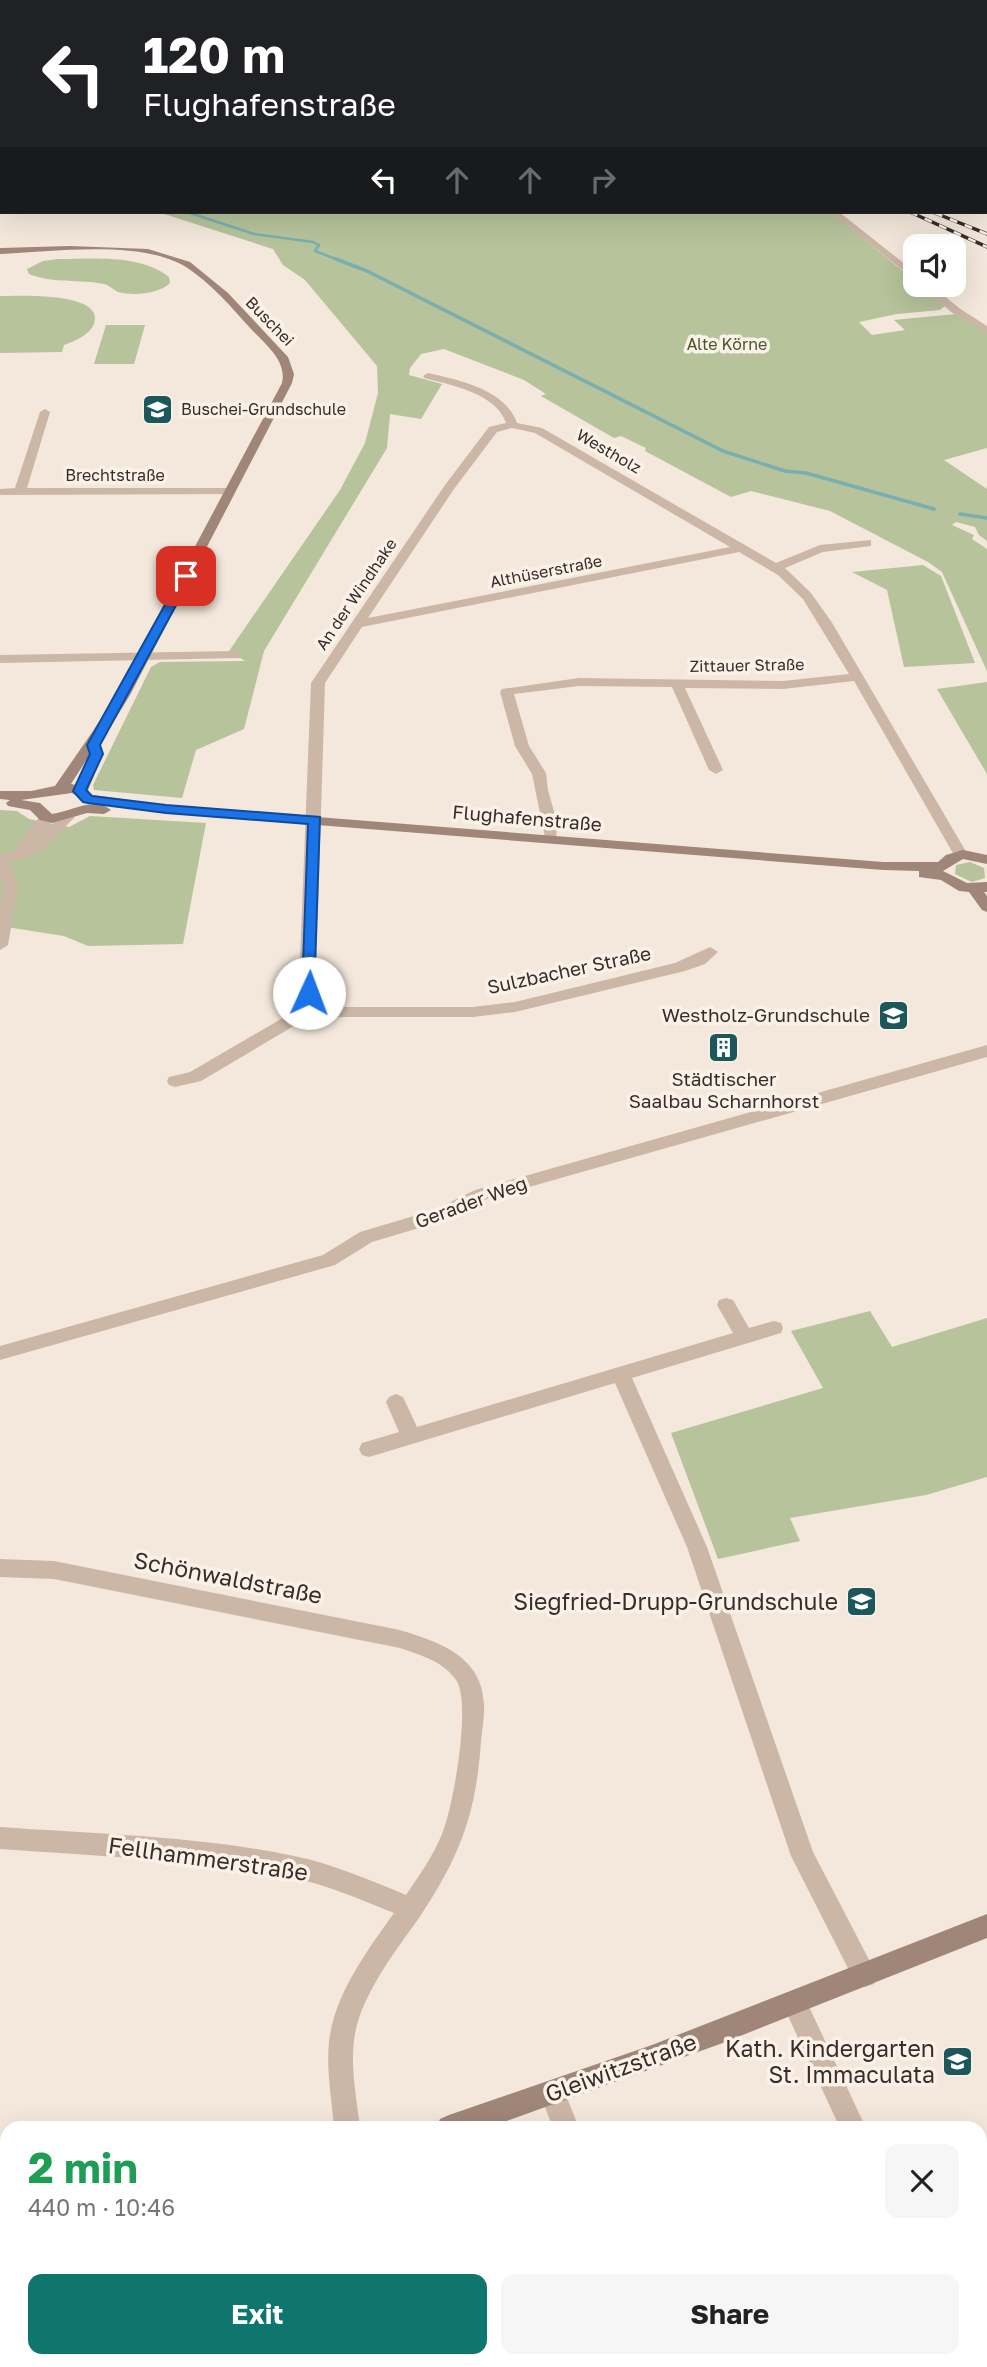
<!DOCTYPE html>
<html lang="en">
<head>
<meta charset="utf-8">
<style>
	body { margin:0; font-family:"Golos Text",sans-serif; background:#f6f6f6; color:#222; height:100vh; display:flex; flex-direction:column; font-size:26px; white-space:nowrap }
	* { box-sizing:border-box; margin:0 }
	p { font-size:23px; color:#767676 }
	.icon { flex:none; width:38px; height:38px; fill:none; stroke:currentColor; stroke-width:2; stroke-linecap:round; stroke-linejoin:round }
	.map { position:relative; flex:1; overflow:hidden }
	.sheet { position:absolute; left:0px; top:2121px; width:987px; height:247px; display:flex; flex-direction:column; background:#fff; border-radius:21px 21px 0 0; box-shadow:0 7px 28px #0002 }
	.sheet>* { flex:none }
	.top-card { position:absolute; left:0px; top:0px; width:987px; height:214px; box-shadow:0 7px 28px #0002; background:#202124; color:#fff; overflow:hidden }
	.buttons { position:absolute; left:903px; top:234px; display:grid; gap:14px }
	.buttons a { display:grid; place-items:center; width:63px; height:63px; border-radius:14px; background:#fff; box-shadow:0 7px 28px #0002; font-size:35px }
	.pin { position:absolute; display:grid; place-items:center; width:60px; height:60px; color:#fff; margin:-30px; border-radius:14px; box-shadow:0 4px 10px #0006 }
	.me { position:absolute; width:77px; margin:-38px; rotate:2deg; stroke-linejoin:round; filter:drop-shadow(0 0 5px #0008) }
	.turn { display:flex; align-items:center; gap:24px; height:147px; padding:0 28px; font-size:32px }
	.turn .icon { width:91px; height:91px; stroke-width:2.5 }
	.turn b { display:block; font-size:49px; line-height:60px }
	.lanes { display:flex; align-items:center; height:66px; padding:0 28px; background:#0003; justify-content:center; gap:35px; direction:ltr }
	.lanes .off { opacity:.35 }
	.round { display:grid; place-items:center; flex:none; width:74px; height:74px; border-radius:14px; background:#f6f6f6 }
	.summary { display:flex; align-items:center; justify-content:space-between; height:119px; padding:0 28px }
	h1 { font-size:42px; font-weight:700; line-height:52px; color:#1e9e55 }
	.action { display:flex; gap:14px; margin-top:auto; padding:14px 28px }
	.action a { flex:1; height:80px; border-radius:14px; background:#0f766e; color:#fff; font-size:28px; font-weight:700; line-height:80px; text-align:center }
	.action a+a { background:#f6f6f6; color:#222 }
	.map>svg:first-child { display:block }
</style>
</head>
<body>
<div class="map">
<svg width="987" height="2367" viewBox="0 0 987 2367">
	<rect width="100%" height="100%" fill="#f3e8db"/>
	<g fill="#b6c39b">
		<path d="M107 0H414L418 2H90Z"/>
		<path d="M535 0H987V164L985 2Z"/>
		<path d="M158 212H831L915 281V285H920L945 306 940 310 897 314 859 322 872 335 905 330 894 320 956 314 987 332V448L944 460 987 489V541L979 535 975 527 956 522 952 525 974 535 972 539 987 549V671L942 572 928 562 830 511 751 491 731 497 645 451 646 448 621 436 614 438 541 396 546 394 524 380 444 349 421 354 410 368 409 375 442 384 421 419 390 414 387 448 264 651 244 729 196 750 182 798 94 790 93 785 151 667 160 662 245 661 229 651 340 490 365 443 378 393 377 366 305 280 283 265 273 249Z"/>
		<path d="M58 259C94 259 139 254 169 277L170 283C159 294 133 296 118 292 113 290 110 285 104 284 79 279 54 284 29 274L27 269 43 261Z"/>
		<path d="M0 296C16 296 106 291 94 324 89 336 74 341 64 345L62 352 0 353Z"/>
		<path d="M106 325H145L134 364H94Z"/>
		<path d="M923 565 941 576 975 663 904 667 887 590 852 572Z"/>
		<path d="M987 682V774L937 689Z"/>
		<path d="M0 810 17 811 29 819 69 827 90 816 206 823 183 944 88 946 64 936 0 926Z"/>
		<path d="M970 862 984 868 985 878 972 882 955 874 956 865Z"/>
		<path d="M870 1311 892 1347 987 1318V1477L926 1495 790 1518 800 1541 718 1559 671 1433 823 1388 791 1331Z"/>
		<path d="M132 2361H605L607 2367H117Z"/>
	</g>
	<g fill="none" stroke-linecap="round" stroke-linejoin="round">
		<g stroke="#79afb1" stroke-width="2.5">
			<path d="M515 0 519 2"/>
			<path d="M187 212 254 234 313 242 319 245 315 251 341 261"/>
		</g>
		<g stroke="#79afb1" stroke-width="3.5">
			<path d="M336 259 367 271 723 451 785 471 806 473 934 509"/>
			<path d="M960 514 987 518"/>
		</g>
		<g fill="#ccb7a7" fill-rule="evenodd">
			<path d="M830 212H839L915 272V280Z"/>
			<path d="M920 285H931L959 308 987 326V333L951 312Z"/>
			<path d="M428 373C459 380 505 389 517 423L542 428 776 563 820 545 871 540V546L823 552 785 568 811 593 831 621 968 855 961 859 954 855 854 681 783 689 685 688 723 770 716 774 709 770 672 687 579 686 514 694 529 746 546 773 548 790 557 822 556 842H546L532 774 515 746 500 692 502 689 579 678 783 681 849 674 803 599 778 575 739 552 362 627 325 683 315 1007H473L515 1002 675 963 710 947 718 952 705 964 685 971 515 1012 473 1017H309L201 1081 175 1087 169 1085 167 1081 169 1077 190 1072 298 1009 311 683 445 485 489 427 506 423C496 393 451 385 424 378L423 376ZM512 428 535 433 730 547 368 618 454 489 497 432Z"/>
			<path d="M45 409 50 412 27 488H230L236 491 230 494 0 495V489L15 488 40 412Z"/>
			<path d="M235 651 240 652V658L0 663V655Z"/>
			<path d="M47 813 54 817 45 831 63 814 68 813 75 817 40 852 10 862 18 887 8 945 0 950V905L4 887 0 876V856L16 850 17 845 42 814Z"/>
			<path d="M987 1045V1057L487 1199 446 1220 372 1242 335 1265 0 1360V1346L323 1255 360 1232 434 1210 475 1190Z"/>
			<path d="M726 1298 733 1300 749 1328 774 1321 781 1323 783 1328 781 1333 632 1378 707 1547 813 1852 877 1975 874 1984 865 1987 856 1984 791 1856 687 1547 615 1383 369 1457 362 1455 359 1449 362 1443 399 1432 386 1402 389 1397 396 1394 403 1397 417 1427 733 1333 717 1305 719 1300Z"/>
			<path d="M0 1559 54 1561 400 1630C439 1642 482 1656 484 1704 485 1716 482 1728 481 1741 476 1815 460 1856 419 1918 397 1949 372 1981 359 2018 347 2053 356 2092 360 2128H334C332 2100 326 2071 329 2042 334 1995 367 1951 394 1913 361 1900 328 1885 293 1878 196 1860 98 1856 0 1849V1827C96 1834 200 1836 294 1856 333 1864 370 1880 406 1895 419 1876 433 1856 442 1834 453 1808 472 1702 456 1680 443 1661 420 1655 400 1648L54 1579 0 1577Z"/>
			<path d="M794 1991 803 1994 866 2128H840L782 2003 785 1994Z"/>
			<path d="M553 2081 562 2085 579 2128H553L540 2094 544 2085Z"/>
			<path d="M639 2361H667L670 2367H642Z"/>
			<path d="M941 2361H969L972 2367H944Z"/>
		</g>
		<g fill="#9f8678" fill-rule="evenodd">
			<path d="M70 246 148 249 190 262 228 293 288 357 294 374 292 383 130 695 99 746 103 754 88 790 92 795 166 805 883 862H938L946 855 963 850 987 855V864L963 859 943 871 967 883 987 882V892H984L987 896V912L982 910 969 892 959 891 941 880 919 877V871L883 870 166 813 88 803 72 793 21 800 40 803 52 814C71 812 93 796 111 810L104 814 87 813 52 823 40 820 30 810 8 806 6 803 10 800 0 799V791H31L55 786C76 755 97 727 116 695L282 383C287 361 266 345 252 330 232 308 211 283 186 267 140 239 52 252 0 254V248ZM87 759 76 785 71 784Z"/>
			<path d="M987 1914V1938L720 2044 487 2128H436L440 2119 449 2115 652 2045Z"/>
			<path d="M7 2200V2226L0 2227V2201Z"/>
		</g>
		<defs>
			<g id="rail">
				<path d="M467 0 471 2"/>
				<path d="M910 212 987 247"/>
				<path d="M935 213 987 234"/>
			</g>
		</defs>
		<use href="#rail" stroke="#382d28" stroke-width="3.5"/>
		<use href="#rail" stroke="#faf2e8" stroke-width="2.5" stroke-dasharray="8" stroke-linecap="butt"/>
	</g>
	<path fill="#1a73e8" stroke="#114b97" stroke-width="2" d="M186 572 192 576 100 745 103 754 86 790 92 796 166 805 320 817 314 996H304L302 993 308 824 166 813 88 803 83 802 73 791 90 754 87 745 181 576Z"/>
	<defs>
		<symbol id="school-square" viewBox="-11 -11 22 22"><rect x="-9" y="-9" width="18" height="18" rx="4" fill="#1b575b" stroke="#faf2e8"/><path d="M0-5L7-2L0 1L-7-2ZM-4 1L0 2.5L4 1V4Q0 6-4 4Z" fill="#fff"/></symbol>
		<symbol id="building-square" viewBox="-11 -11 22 22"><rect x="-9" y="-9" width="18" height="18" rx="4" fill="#1b575b" stroke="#faf2e8"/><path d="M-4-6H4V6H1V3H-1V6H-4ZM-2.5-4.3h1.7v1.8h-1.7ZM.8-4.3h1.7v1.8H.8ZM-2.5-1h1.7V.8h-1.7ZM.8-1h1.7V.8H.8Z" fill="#fff"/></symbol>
	</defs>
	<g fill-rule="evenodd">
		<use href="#school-square" x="140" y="392" width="35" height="35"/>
		<use href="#school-square" x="876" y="998" width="35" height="35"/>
		<use href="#building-square" x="706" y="1030" width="35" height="35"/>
		<use href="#school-square" x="844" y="1584" width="35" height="35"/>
		<use href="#school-square" x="940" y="2044" width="35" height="35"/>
	</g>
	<g text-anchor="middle" stroke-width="7" stroke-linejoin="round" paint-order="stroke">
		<g font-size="16" fill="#382d28" stroke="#faf2e8">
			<text transform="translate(270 321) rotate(46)" y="6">Buschei</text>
			<text transform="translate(609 451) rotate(30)" y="6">Westholz</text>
			<text x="115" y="481">Brechtstraße</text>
			<text transform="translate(546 571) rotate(-11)" y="6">Althüserstraße</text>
			<text transform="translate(356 594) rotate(-56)" y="6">An der Windhake</text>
			<text transform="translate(747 665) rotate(-1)" y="6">Zittauer Straße</text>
		</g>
		<g font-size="16" fill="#47572a" stroke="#faf2e8">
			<text x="727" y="350">Alte Körne</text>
		</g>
		<g font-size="16" fill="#382d28" stroke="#faf2e8" text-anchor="start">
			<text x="181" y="415">Buschei-Grundschule</text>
		</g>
		<g font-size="19" fill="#382d28" stroke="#faf2e8">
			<text transform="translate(527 818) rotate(5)" y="7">Flughafenstraße</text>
			<text transform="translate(569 970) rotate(-12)" y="7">Sulzbacher Straße</text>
			<text transform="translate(471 1202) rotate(-20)" y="7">Gerader Weg</text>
		</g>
		<g font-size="19" fill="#382d28" stroke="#faf2e8" text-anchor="end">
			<text x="870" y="1022">Westholz-Grundschule</text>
			<text x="724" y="1086" text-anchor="middle">Städtischer<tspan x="724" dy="22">Saalbau Scharnhorst</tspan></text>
		</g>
		<g font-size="23" fill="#382d28" stroke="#faf2e8">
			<text transform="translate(228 1578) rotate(11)" y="8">Schönwaldstraße</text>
			<text transform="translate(208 1859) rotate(8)" y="8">Fellhammerstraße</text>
			<text transform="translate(621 2068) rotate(-20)" y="8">Gleiwitzstraße</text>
		</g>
		<g font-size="23" fill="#382d28" stroke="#faf2e8" text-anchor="end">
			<text x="838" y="1610">Siegfried-Drupp-Grundschule</text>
			<text x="935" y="2057">Kath. Kindergarten<tspan x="935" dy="26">St. Immaculata</tspan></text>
		</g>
	</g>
</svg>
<div class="buttons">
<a><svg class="icon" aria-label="sound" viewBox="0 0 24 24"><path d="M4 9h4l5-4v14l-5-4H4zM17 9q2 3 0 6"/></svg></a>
</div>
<div class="pin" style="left:186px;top:576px;background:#d93025"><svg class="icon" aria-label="arrive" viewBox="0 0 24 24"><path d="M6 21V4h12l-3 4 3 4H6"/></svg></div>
<svg class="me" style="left:309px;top:993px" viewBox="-20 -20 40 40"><circle r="19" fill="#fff"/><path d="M0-13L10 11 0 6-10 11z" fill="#1a73e8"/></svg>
<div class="top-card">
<div class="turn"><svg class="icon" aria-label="left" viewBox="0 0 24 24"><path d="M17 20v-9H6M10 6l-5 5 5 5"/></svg><div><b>120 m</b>Flughafenstraße</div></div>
<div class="lanes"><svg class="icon" aria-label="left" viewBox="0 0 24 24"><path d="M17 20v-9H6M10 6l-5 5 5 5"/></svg><svg class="icon off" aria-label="ahead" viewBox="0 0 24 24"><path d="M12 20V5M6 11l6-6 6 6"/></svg><svg class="icon off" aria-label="ahead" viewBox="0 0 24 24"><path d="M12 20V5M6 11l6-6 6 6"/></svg><svg class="icon off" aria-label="right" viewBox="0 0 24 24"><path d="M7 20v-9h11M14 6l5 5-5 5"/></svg></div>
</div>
<section class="sheet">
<div class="summary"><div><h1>2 min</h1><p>440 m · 10:46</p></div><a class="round"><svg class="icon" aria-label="close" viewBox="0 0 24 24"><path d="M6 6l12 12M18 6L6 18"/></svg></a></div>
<div class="action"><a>Exit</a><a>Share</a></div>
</section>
</div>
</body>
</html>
